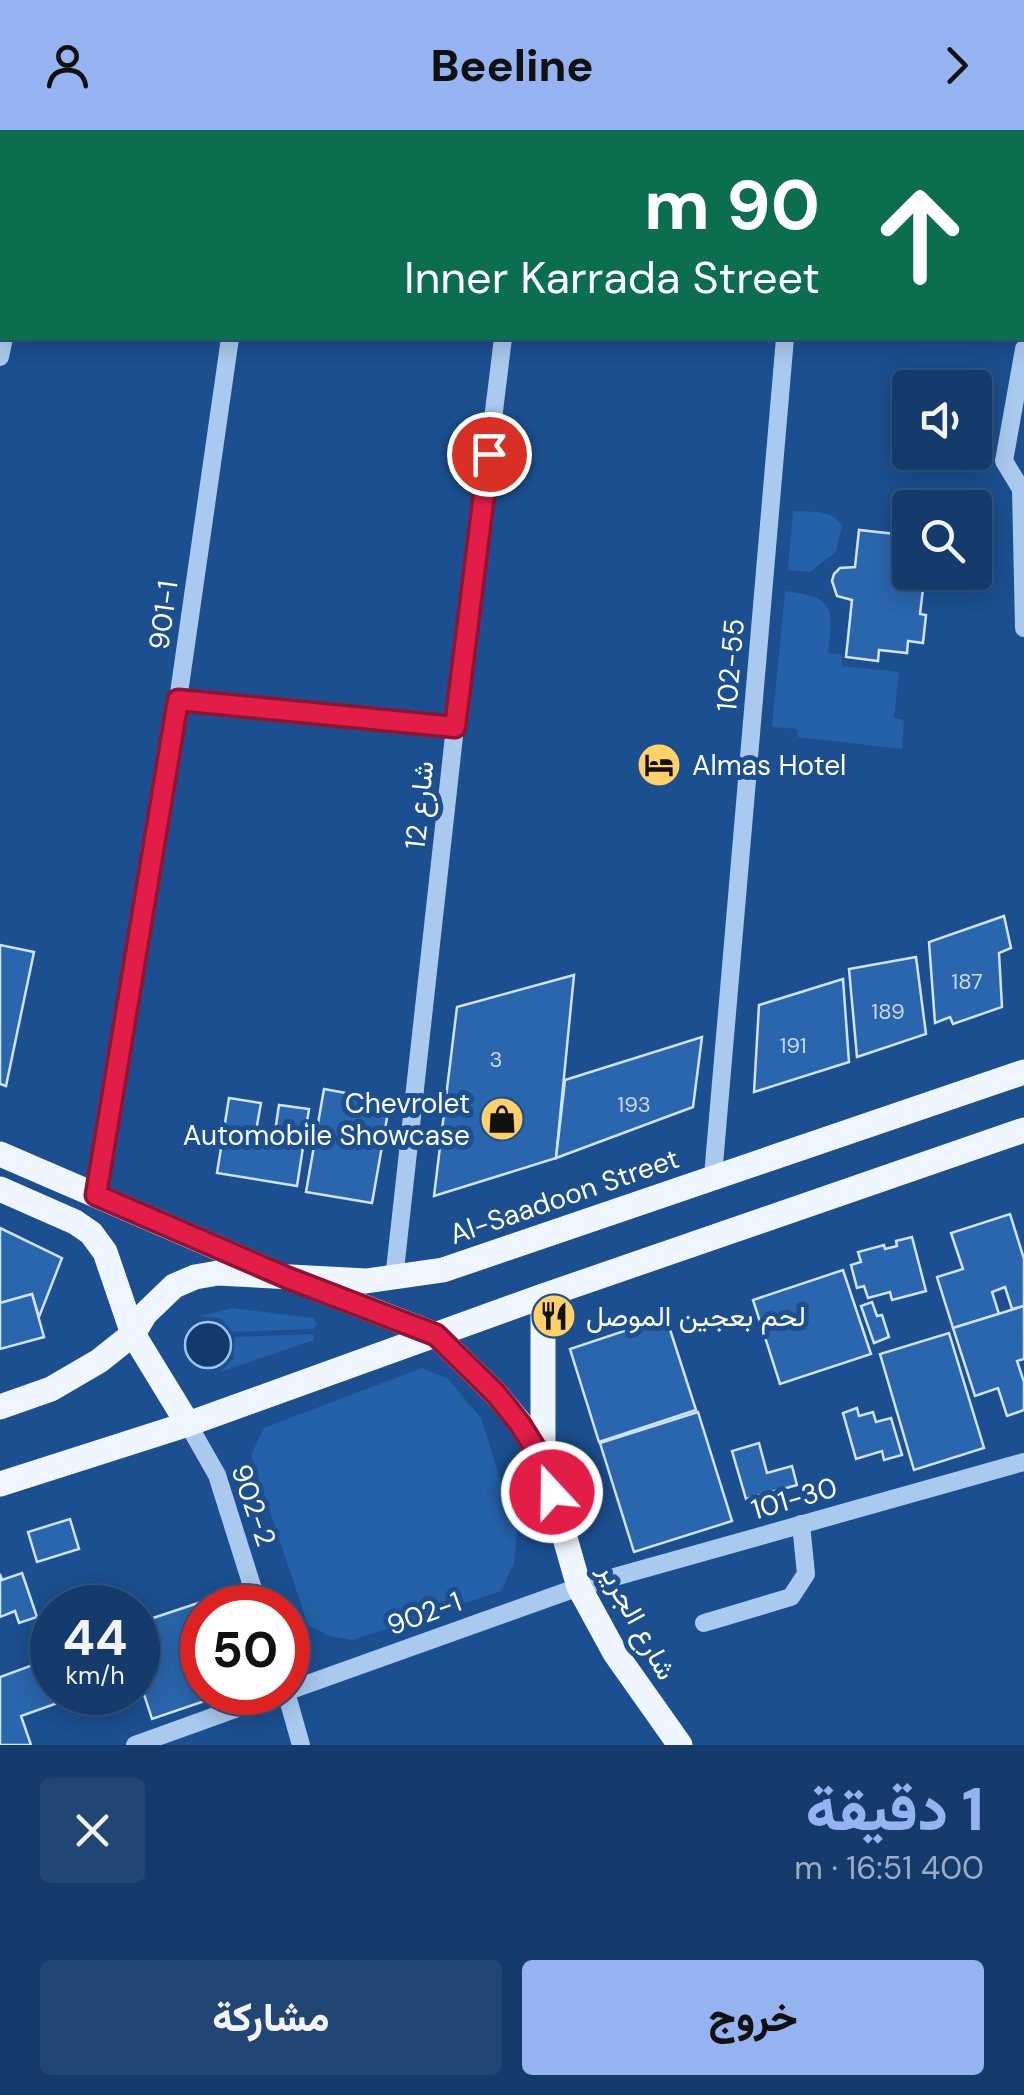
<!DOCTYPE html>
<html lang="ar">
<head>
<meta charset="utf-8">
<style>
	body { margin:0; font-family:"DM Sans",Vazirmatn,sans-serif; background:#214673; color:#f1f3f6; direction:rtl; height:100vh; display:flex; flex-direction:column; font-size:38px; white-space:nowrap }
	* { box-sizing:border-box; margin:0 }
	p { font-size:32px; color:#9dadc1 }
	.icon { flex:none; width:55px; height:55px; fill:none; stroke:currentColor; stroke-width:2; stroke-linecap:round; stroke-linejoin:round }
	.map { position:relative; height:1615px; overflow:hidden; direction:ltr }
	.details { display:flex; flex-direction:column; background:#143b6b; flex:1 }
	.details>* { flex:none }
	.banner { position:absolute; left:0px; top:0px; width:1025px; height:210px; box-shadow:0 5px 25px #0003,0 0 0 2px #33557e; direction:rtl; background:#0b6e4f; color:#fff; overflow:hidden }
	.buttons { position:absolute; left:892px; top:240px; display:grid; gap:20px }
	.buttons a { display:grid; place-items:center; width:100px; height:100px; border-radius:10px; background:#143b6b; box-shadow:0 5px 25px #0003,0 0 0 2px #33557e; font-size:50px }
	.speed { position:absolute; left:30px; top:1455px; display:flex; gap:20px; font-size:50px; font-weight:700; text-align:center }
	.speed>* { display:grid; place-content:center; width:130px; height:130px; border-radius:50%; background:#143b6b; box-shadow:0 5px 25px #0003,0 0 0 2px #33557e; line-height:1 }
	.speed small { font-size:25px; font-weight:400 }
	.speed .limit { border:15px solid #d22; background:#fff; color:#111 }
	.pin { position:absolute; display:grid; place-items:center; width:85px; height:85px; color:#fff; margin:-42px; border:5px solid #fff; border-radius:50%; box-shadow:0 2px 10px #0007 }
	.me { position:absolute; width:110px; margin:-55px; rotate:339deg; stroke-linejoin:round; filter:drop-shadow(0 0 8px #0008) }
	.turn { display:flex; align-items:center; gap:35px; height:210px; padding:0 40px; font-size:45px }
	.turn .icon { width:130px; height:130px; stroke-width:2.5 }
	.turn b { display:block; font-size:70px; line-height:85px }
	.round { display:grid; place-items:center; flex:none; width:105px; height:105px; border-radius:10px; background:#214673 }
	.summary { display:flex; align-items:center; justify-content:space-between; height:170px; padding:0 40px }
	h1 { font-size:60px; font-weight:800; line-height:75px; color:#95b2f1 }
	.button { display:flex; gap:20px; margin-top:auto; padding:20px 40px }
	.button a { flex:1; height:115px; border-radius:10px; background:#95b2f1; color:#111; font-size:40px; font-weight:800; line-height:115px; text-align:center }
	.button a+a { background:#214673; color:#f1f3f6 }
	header { display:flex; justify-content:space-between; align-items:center; height:130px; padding:0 40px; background:#95b2f1; color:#111; font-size:45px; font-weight:800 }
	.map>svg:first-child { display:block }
</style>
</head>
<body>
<header><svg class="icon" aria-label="forward" viewBox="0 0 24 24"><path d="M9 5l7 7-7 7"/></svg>Beeline<svg class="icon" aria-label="person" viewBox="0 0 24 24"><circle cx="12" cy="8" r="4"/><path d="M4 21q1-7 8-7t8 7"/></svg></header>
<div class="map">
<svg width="1024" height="1615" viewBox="0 0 1024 1615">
	<rect width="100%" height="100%" fill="#1b4f8f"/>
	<g fill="#2461a8">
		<path d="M793 381C811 382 830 379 842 395L836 422 810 442 788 440Z"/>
		<path d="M785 461C834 467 834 477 828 523L842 525V536L899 542 894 588 904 590 902 619 798 607 797 599 772 597Z"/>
		<path d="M232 1178 313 1188 317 1194 312 1199 233 1202 220 1188 200 1186Z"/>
		<path d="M313 1204 314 1210 220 1242 233 1229 235 1207Z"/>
		<path d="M422 1238 448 1249 481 1288 517 1402 514 1433 501 1461 353 1510 329 1506 308 1495 251 1325 264 1298Z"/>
	</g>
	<circle fill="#123a6d" stroke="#9cc4f0" stroke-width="2.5" cx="208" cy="1215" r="23"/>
	<g fill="#2a66ad" stroke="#cfe3fa" stroke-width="2.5">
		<path d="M897 390 910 392V442H925L920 484 926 485 923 513 908 511 907 523 879 520 878 531 846 527 852 470 837 466 832 451 834 444 840 438 855 437 859 400 896 404Z"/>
		<path d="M1004 786 1011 818 999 823 1002 877 953 894 950 887 935 893 929 812Z"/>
		<path d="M0 815 34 822 6 956 0 954Z"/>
		<path d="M916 827 926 904 857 927 849 839Z"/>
		<path d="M574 845 556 1028 434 1066 457 877Z"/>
		<path d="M843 849 849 932 754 962 759 875Z"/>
		<path d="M702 907 693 977 556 1028 565 950Z"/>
		<path d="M324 959 390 971 372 1073 306 1062Z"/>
		<path d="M229 968 261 973 254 1012 273 1015 279 975 309 979 297 1056 217 1043Z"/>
		<path d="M1010 1084 1024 1129V1176L1012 1179 1005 1157 992 1162 999 1184 953 1198 937 1147 963 1139 951 1103Z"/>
		<path d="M0 1098 62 1128 39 1187 32 1164 0 1173Z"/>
		<path d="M912 1107 926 1161 892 1170 890 1162 868 1168 864 1156 857 1158 851 1135 861 1132 858 1122 884 1115 885 1119 897 1116 896 1111Z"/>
		<path d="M843 1140 871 1224 780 1254 753 1170Z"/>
		<path d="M32 1164 44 1207 0 1219V1173Z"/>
		<path d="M872 1172 877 1186 882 1185 889 1207 874 1213 861 1176Z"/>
		<path d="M1024 1176V1229L1017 1231 1024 1252V1280L1007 1286 998 1258 975 1266 953 1198Z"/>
		<path d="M666 1187 696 1280 599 1312 570 1219Z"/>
		<path d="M949 1203 984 1318 914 1340 880 1224Z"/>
		<path d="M857 1278 859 1286 873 1282 876 1292 891 1288 902 1325 884 1330 882 1321 856 1329 843 1283Z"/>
		<path d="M698 1282 732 1391 634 1422 600 1313Z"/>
		<path d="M759 1313 767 1343 792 1336 797 1355 746 1369 732 1321Z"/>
		<path d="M70 1389 79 1419 37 1432 28 1402Z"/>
		<path d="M22 1443 37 1487 19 1493 15 1481 0 1487V1444L2 1450Z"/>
		<path d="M216 1467 220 1478H202V1562H231L152 1589 138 1546V1493Z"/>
		<path d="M41 1532 55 1574 21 1586 31 1615H0V1547Z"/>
	</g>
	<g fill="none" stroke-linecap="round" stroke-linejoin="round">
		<g stroke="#a9c9ee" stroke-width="18">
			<path d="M15 0 23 2"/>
			<path d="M52 2V0"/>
			<path d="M259 2V0"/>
			<path d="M529 2V0"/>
			<path d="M803 2V0"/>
			<path d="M1024 219 1004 331 1021 359 1024 498"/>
			<path d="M0 227 4 208"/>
			<path d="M178 570 455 597"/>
			<path d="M713 1046 785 208"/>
			<path d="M96 1065 178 570 230 208"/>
			<path d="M394 1149 455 597 503 208"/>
			<path d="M188 1294 217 1345 259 1478"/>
			<path d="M704 1493 791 1467 806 1444 801 1394"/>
			<path d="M288 1561 579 1457 1024 1332"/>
			<path d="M286 1562 301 1615"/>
			<path d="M135 1615 282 1562"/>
		</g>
		<g stroke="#f0f6ff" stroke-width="25">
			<path d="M0 1024 269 1140"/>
			<path d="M0 1059 75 1092 91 1103 105 1122 133 1204 188 1294"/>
			<path d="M315 1158 436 1205 496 1264 520 1293 543 1331 579 1457 615 1523 680 1615"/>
			<path d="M0 1277 51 1259 99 1231 133 1204 145 1184 174 1156 195 1147 218 1143 366 1151 443 1140 1024 942"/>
			<path d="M543 1331V1166"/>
			<path d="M0 1354 188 1294 543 1166 1024 1000"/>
		</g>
	</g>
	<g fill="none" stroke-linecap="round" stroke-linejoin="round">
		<defs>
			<path id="route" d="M489 324 455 597 178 570 96 1065 288 1148 436 1205 496 1264 520 1294 543 1331 552 1362"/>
		</defs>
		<use href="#route" stroke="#92132f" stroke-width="25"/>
		<use href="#route" stroke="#e11d48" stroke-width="18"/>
	</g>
	<defs>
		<symbol id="hotel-disc" viewBox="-11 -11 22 22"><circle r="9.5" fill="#ffd166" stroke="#1b4f8f"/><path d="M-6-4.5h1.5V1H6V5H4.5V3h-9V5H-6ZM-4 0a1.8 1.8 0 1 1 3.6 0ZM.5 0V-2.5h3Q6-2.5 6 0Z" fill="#111"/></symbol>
		<symbol id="shop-disc" viewBox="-11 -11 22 22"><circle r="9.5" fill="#ffd166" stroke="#1b4f8f"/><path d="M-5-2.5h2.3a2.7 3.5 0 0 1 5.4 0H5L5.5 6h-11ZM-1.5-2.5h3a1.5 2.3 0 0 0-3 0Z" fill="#111"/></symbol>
		<symbol id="restaurant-disc" viewBox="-11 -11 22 22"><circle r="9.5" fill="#ffd166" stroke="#1b4f8f"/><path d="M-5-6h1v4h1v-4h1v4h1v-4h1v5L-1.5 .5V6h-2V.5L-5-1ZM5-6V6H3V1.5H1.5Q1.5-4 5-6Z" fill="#111"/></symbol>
	</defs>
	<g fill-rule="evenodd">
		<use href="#hotel-disc" x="634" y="610" width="50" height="50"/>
		<use href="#shop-disc" x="477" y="964" width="50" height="50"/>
		<use href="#restaurant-disc" x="529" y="1161" width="50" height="50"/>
	</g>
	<g text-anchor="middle" stroke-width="10" stroke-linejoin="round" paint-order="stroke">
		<g font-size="22" fill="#cad9ea">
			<text x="967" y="859">187</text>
			<text x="888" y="889">189</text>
			<text x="793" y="923">191</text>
			<text x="496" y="937">3</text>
			<text x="634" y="982">193</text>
		</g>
		<g font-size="28" fill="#fff" stroke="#1b4f8f">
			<text transform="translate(163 485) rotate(-82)" y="10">901-1</text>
			<text transform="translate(730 535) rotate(-85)" y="10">102-55</text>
			<text transform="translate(419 675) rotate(-84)" y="10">شارع 12</text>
			<text transform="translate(564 1066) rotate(-19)" y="10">Al-Saadoon Street</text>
			<text transform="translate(794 1368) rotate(-16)" y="10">101-30</text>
			<text transform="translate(254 1375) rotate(71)" y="10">902-2</text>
			<text transform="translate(424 1483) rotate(-20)" y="10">902-1</text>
			<text transform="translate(638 1491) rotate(61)" y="10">شارع الجرير</text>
		</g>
		<g font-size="28" fill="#fff" stroke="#1b4f8f" text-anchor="start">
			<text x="692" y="645">Almas Hotel</text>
			<text x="470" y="983" text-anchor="end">Chevrolet<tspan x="470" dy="32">Automobile Showcase</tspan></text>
			<text x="586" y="1196">لحم بعجين الموصل</text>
		</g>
	</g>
</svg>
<div class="buttons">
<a><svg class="icon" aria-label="sound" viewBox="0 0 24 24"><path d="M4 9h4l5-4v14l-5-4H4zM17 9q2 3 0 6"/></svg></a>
<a><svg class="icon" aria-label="search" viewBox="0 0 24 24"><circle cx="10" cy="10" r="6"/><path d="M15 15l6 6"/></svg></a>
</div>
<div class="speed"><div>44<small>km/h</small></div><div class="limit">50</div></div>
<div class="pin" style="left:489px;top:324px;background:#d93025"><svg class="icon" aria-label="arrive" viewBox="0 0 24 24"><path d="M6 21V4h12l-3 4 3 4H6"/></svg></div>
<svg class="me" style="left:552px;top:1362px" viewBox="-20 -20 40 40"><circle r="17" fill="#e11d48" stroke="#fff" stroke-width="3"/><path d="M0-11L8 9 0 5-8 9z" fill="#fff"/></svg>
<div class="banner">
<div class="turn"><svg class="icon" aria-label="ahead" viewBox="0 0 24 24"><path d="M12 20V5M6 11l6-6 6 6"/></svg><div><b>90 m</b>Inner Karrada Street</div></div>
</div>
</div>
<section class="details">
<div class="summary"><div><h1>1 دقيقة</h1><p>400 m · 16:51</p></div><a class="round"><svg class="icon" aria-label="close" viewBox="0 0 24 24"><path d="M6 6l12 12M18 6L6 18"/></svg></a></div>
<div class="button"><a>خروج</a><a>مشاركة</a></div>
</section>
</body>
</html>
